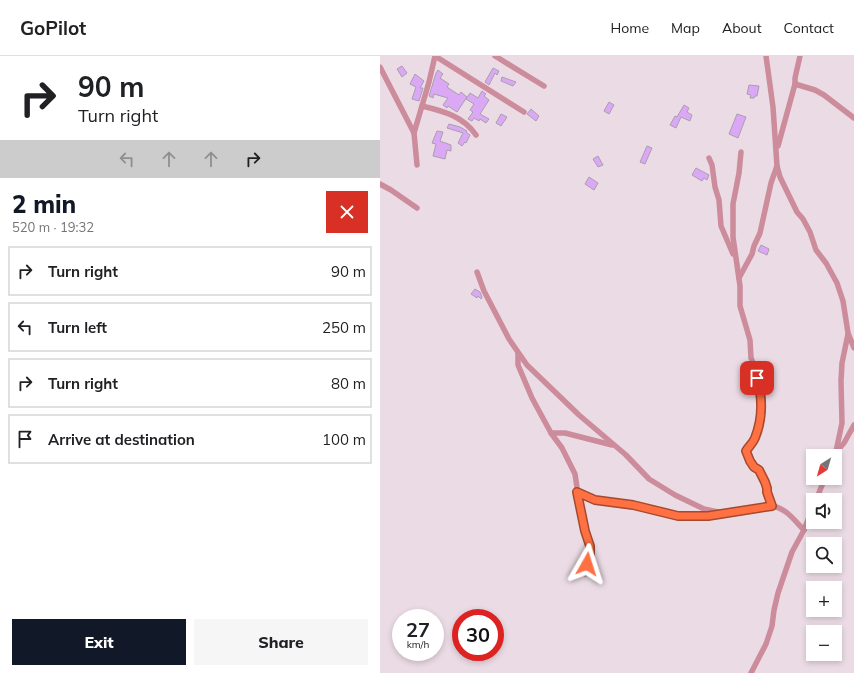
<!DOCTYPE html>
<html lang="en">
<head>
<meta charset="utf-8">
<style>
	body { margin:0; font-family:Mulish,sans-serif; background:#f6f6f6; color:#202124; height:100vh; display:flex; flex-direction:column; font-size:15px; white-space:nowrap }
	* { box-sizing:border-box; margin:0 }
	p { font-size:13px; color:#757577 }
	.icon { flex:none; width:22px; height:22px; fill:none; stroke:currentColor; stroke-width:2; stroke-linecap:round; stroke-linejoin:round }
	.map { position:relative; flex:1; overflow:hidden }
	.drawer { display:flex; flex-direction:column; background:#fff; width:380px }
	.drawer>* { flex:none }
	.guide { background:#fff; color:#202124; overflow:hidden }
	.needle { width:26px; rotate:217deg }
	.controls { position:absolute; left:426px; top:393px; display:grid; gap:8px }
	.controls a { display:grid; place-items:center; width:36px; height:36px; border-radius:0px; background:#fff; box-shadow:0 2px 6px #0003; font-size:20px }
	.speed { position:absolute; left:12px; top:553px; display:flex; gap:8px; font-size:20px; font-weight:700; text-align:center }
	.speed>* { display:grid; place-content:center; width:52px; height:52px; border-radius:50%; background:#fff; box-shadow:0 2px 6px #0003; line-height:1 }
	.speed small { font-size:10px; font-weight:400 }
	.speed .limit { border:6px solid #d22; background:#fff; color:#111 }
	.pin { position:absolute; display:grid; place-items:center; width:34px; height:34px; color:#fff; margin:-17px; border-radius:8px; box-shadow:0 2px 6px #0006 }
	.me { position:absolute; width:44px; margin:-22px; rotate:6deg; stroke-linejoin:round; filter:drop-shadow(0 0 3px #0008) }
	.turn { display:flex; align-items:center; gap:14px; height:84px; padding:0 12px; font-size:18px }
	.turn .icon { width:52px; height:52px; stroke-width:2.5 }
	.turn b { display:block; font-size:28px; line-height:34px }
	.lanes { display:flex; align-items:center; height:38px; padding:0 12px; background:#0003; justify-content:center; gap:20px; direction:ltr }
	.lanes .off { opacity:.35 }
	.round { display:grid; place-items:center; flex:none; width:42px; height:42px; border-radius:0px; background:#f6f6f6 }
	.summary { display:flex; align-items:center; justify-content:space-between; height:68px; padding:0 12px }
	h1 { font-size:24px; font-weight:800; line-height:30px; color:#111827 }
	.primary-button { display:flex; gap:8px; margin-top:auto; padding:8px 12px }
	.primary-button a { flex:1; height:46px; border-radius:0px; background:#111827; color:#fff; font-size:16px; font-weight:800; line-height:46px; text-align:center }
	.primary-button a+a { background:#f6f6f6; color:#202124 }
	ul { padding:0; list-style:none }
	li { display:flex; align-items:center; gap:12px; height:50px; margin:0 8px 6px; padding:0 4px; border:2px solid #e0e0e0; border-radius:0px }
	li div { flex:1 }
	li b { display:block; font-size:15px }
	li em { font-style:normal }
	header { display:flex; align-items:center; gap:24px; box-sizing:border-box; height:56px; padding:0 20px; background:#fff; border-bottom:1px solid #e0e0e0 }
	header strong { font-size:19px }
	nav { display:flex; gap:22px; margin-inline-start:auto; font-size:14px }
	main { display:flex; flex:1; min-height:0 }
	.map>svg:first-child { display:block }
</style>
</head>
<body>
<header>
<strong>GoPilot</strong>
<nav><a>Home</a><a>Map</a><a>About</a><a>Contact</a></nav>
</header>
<main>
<section class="drawer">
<div class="guide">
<div class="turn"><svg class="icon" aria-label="right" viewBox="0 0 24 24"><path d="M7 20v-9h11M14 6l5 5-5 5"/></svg><div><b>90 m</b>Turn right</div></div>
<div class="lanes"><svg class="icon off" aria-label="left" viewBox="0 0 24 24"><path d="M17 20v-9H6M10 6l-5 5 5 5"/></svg><svg class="icon off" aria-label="ahead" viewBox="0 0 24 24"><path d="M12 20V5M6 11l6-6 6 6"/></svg><svg class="icon off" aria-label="ahead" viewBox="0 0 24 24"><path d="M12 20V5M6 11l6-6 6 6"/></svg><svg class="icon" aria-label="right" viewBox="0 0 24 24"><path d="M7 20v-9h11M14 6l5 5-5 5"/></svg></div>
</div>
<div class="summary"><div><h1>2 min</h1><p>520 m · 19:32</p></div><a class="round" style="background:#d93025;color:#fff"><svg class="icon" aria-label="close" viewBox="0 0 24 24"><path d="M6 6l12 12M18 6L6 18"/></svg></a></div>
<ul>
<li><svg class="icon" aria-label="right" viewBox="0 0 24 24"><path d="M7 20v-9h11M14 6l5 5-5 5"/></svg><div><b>Turn right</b></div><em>90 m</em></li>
<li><svg class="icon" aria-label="left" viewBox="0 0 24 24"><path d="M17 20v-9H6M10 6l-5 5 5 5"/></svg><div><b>Turn left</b></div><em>250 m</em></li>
<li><svg class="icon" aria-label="right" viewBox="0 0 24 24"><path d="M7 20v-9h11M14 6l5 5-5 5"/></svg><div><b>Turn right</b></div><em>80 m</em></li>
<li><svg class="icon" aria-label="arrive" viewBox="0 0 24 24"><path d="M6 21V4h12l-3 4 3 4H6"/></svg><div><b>Arrive at destination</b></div><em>100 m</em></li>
</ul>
<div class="primary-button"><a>Exit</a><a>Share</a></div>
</section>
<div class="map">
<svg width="474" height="617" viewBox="0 0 474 617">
	<rect width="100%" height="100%" fill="#ebdbe5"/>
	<g fill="#dba8f6" stroke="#a89fae">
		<path d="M22 10 27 17 22 21 17 13Z"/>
		<path d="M113 12 119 15 117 19 115 17 109 29 105 26Z"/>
		<path d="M58 14 63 18 60 22 69 28 67 31 79 39 81 36 87 41 77 56 68 50 67 52 63 49 68 42 54 38 53 42 49 40 56 17Z"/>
		<path d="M35 18 44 25 40 32H43L39 45 32 43 36 31 30 28Z"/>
		<path d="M122 21 136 26 133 30 121 25Z"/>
		<path d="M369 29 379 30 377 40H375L374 42H370L371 39 367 38Z"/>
		<path d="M102 35 106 38 104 40 109 44 100 58 109 63 106 67 100 63 99 65 94 62 92 65 88 63 93 56 90 54 94 48 86 43 90 37 98 42Z"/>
		<path d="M229 46 234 49 229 58 224 55Z"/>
		<path d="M304 49 309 52 307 56 312 59 310 65 301 61 296 72 290 69 295 60 297 61Z"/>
		<path d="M151 53 159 60 156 65 147 58Z"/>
		<path d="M121 58 127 61 121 70 116 67Z"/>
		<path d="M357 58 366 61 358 82 349 78Z"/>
		<path d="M69 68 80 71 87 75 86 76 90 79 86 87 85 86 82 90 78 87 83 77 67 72Z"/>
		<path d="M57 75 63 76 60 85 71 89V95L67 94 65 103 53 100 56 88 52 87Z"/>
		<path d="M267 90 272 92 265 108 260 106Z"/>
		<path d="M218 100 223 109 218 111 213 103Z"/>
		<path d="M316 112 329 119 327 124 324 122 322 125 312 119Z"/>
		<path d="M209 121 218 127 214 134 205 128Z"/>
		<path d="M381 189 389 193 387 199 378 195Z"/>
		<path d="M95 233 100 236 102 241 101 243 98 240 97 242 91 238Z"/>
	</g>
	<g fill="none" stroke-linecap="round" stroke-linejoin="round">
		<g stroke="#cc8c9c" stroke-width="5.5">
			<path d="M55 0 144 56"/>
			<path d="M115 0 164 30"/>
			<path d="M386 0 393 51 397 110 400 121 417 156 423 163 430 176 436 194 446 207 457 227 463 245 468 277 474 292"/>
			<path d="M0 11 34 77 37 109"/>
			<path d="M415 28 435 34 444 39 474 62"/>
			<path d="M42 50C63 55 83 60 96 79"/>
			<path d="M34 77 49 26 55 0"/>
			<path d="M398 90 415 28V22L420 0"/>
			<path d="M361 96 359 117 353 148V181L360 230V250L370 284 371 302 377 316 382 349 376 379 366 395 370 405 374 411 379 414 385 426 387 432V436L392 450"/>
			<path d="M329 102 332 109 335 131 339 144 341 170 353 198"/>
			<path d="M0 128 11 134 37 152"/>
			<path d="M97 216 104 235 129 283 147 309 199 359 246 399 269 423 295 439 324 453 343 457 392 450C406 452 414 464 424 474"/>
			<path d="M359 222 372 198 374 190 380 177 391 127 397 110"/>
			<path d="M138 298V309L152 342 171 377 182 392 195 418 199 445 210 490V497L205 518"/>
			<path d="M171 377H185L232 389"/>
			<path d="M457 395 464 387 474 369"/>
			<path d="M455 400 462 367 461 325 462 307 468 278"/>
			<path d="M197 436 215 444 253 449 298 460H329L338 458"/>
			<path d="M436 444 445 422"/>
			<path d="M371 617 386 588 392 570 394 554 398 537 412 496 424 474 433 451"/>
		</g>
	</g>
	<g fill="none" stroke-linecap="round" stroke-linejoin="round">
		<defs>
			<path id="route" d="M207 508 210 498V490L205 475 197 436 215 444 253 449 298 460H328L392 450 387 436V432L385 426 379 414 374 411 370 405 366 395C369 390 373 387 375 382 383 362 383 343 377 322"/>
		</defs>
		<use href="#route" stroke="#a6492c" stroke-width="10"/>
		<use href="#route" stroke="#ff7043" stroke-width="7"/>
	</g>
</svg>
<div class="controls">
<a><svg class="needle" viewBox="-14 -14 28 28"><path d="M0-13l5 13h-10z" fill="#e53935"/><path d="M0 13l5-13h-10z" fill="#757577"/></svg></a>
<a><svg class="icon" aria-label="sound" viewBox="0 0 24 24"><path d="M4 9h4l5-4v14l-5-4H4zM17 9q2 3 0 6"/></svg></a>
<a><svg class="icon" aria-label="search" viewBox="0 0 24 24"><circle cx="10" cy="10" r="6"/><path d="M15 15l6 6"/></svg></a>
<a>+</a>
<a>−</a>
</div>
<div class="speed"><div>27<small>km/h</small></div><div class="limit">30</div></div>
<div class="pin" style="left:377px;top:322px;background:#d93025"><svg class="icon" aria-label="arrive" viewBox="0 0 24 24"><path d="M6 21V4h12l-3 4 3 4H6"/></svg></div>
<svg class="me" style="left:207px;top:508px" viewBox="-20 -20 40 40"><path d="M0-17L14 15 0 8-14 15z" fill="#ff7043" stroke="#fff" stroke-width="4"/></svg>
</div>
</main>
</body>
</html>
